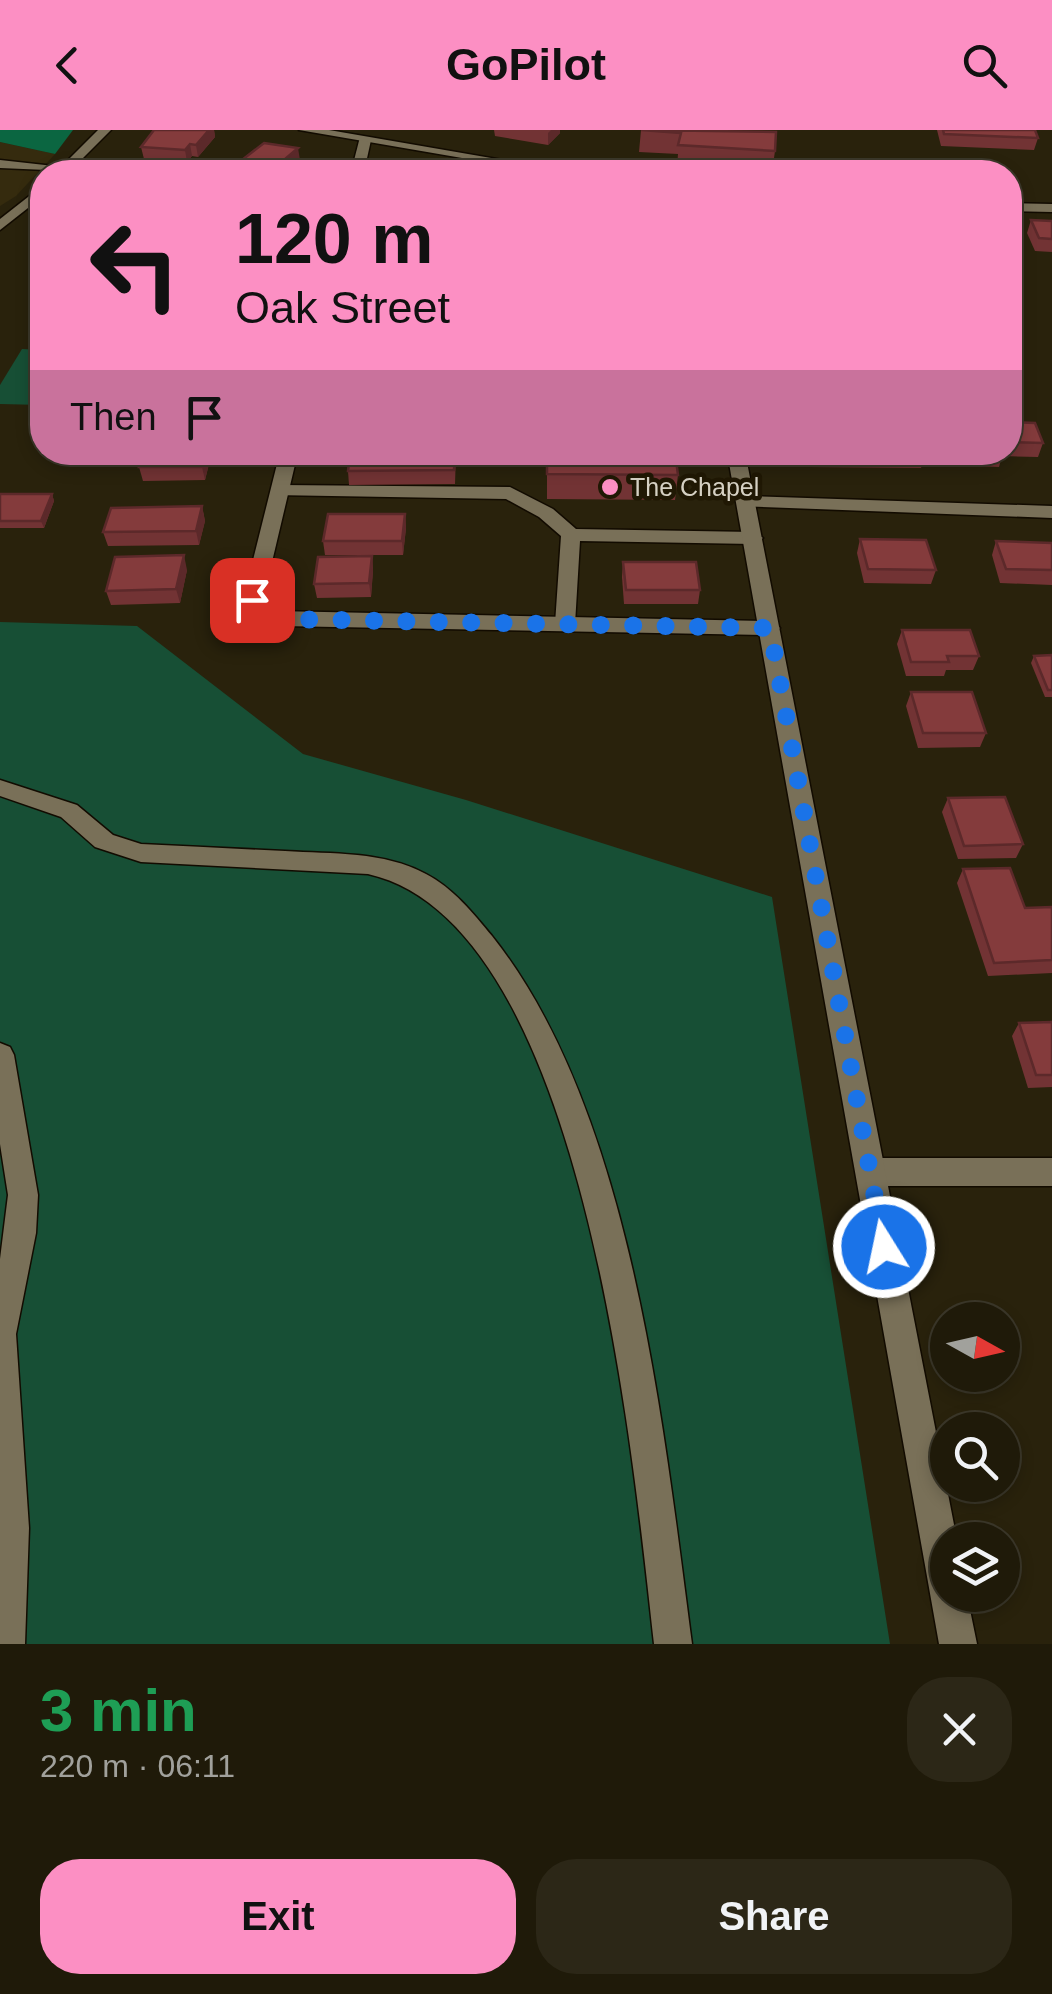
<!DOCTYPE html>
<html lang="en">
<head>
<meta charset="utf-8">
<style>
	body { margin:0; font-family:Helvetica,sans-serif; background:#2c2717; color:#f1f3f6; height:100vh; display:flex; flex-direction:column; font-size:38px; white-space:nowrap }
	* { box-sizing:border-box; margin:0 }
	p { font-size:32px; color:#a1a19c }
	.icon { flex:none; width:55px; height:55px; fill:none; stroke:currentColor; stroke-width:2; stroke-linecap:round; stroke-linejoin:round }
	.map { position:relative; height:1514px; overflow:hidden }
	.panel { display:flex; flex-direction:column; background:#1f1a09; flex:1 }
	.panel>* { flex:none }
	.top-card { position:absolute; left:30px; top:30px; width:992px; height:305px; border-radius:40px; box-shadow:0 5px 15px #0003,0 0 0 2px #3c382a; background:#fc8fc3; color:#111; overflow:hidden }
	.needle { width:65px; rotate:98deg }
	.tools { position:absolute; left:930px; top:1172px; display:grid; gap:20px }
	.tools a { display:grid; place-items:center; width:90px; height:90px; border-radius:50%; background:#1f1a09; box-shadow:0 5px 15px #0003,0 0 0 2px #3c382a; font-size:50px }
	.pin { position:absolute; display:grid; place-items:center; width:85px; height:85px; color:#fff; margin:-42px; border-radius:20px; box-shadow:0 5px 15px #0006 }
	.me { position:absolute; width:110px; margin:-55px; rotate:350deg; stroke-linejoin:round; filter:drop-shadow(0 0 8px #0008) }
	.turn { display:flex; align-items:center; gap:35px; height:210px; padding:0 40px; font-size:45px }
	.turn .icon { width:130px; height:130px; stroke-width:2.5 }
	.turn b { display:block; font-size:70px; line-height:85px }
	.then { display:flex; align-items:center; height:95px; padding:0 40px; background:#0003; gap:20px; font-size:38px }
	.round { display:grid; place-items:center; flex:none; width:105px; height:105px; border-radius:40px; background:#2c2717 }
	.summary { display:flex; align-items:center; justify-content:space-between; height:170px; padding:0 40px }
	h1 { font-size:60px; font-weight:600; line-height:75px; color:#1e9e55 }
	.button { display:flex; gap:20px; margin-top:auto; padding:20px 40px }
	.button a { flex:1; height:115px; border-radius:40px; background:#fc8fc3; color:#111; font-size:40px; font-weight:600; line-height:115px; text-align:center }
	.button a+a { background:#2c2717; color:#f1f3f6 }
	header { display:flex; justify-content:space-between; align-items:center; height:130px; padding:0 40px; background:#fc8fc3; color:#111; font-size:45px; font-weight:600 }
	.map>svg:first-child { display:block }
</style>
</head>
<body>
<header><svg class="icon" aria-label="back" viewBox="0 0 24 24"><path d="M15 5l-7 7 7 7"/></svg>GoPilot<svg class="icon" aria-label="search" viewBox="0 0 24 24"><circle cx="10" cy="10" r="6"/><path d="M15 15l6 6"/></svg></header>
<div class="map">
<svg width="1052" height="1514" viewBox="0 0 1052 1514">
	<rect width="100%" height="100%" fill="#29220c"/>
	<path fill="#352b0e" d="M0 12 55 24 16 66 0 76Z"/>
	<g fill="#174f35">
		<path d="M22 219 42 220V275L0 274V255Z"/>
		<path d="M0 492 137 496 303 624 466 670 772 767 890 1514H0Z"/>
	</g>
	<path fill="#0b6641" d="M0 0H73L55 24 0 12Z"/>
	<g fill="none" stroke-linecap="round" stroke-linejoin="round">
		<defs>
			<g id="service">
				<path d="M0 30 63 37 70 41 0 38Z"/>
				<path d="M280 355 510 357 553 379 576 399 753 402 763 408 753 414 580 411 575 494 565 501 555 494 561 406 539 387 506 369 273 365V357Z"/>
				<path d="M0 650 77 675 113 705 141 714C189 716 237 719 285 721 332 724 384 721 426 744 453 758 473 783 492 806 632 982 663 1295 692 1514H654C633 1330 586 793 368 744L141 732 95 717 61 687 0 666Z"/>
				<path d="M0 913 10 917 14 925 38 1065 36 1103 16 1204 29 1398 25 1514H0V1129L8 1065 0 1014Z"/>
			</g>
			<g id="minor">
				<path d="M98 0H111L69 42H56Z"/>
				<path d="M360 7 371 10 364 42H351Z"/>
				<path d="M42 56V67L0 100V89Z"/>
				<path d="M280 322H298L263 470 275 481 770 491 780 498 770 505 281 496C263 491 251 488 243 470Z"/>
				<path d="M745 366 1052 376V388L738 376V368Z"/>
				<path d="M871 1028H1052V1056H871L861 1052 856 1042 861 1032Z"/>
			</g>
			<g id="tertiary">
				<path d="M299 0H329L573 42H544Z"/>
				<path d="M1010 73 1052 74V82L1010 81Z"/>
				<path d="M727 322H745L957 1410H948V1465H967L977 1514H939Z"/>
			</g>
		</defs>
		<use href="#service" stroke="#120b00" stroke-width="3"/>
		<use href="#minor" stroke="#120b00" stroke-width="3"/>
		<use href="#tertiary" stroke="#120b00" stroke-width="3"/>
		<use href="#service" fill="#797058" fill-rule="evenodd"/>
		<use href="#minor" fill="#797058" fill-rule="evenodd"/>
		<use href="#tertiary" fill="#797058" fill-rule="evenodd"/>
	</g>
	<g fill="#723334">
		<path d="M154 0H214L215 7 198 27 192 26 187 32 144 29 141 17Z"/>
		<path d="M494 0H560V3L548 15 495 6Z"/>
		<path d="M641 0H697L775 21 772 42 677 37 678 24 639 22Z"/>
		<path d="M937 0H1035L1038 8 1034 20 941 16Z"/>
		<path d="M242 30H300L286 42H244Z"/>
		<path d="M1031 90 1052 91V122L1035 121 1027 103Z"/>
		<path d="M1010 292 1043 313 1038 327 1002 326 999 337 948 335 944 322H1010Z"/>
		<path d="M212 322 205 350 143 351 139 337Z"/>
		<path d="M350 322H456L455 354 349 355 348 341Z"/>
		<path d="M547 322 678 345 675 370 547 369Z"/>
		<path d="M805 322H924L925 324 921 338 808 337Z"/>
		<path d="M0 364H52L54 371 44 398H0Z"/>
		<path d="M202 376 205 391 199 415 108 416 103 402Z"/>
		<path d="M405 384 406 398 403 425H325L323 411Z"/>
		<path d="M860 409 936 440 931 454 864 453 857 423Z"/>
		<path d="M996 411 1052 413V455L1000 453 992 425Z"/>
		<path d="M372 426 373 440 371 467 317 468 314 454Z"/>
		<path d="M623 432 700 460 698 474H624L622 447Z"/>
		<path d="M187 440 180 473 111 475 106 461Z"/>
		<path d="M902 500 979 526 973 540H946L944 546H906L897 514Z"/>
		<path d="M1052 525V567H1045L1031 533 1034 526Z"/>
		<path d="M911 562 986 603 980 617 918 618 906 576Z"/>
		<path d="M948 668 1023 714 1016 728 958 729 942 682Z"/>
		<path d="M963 739 1025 778 1052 777V843L988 846 957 753Z"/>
		<path d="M1052 892V957L1028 958 1012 906 1019 893Z"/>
	</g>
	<g fill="#5c292a">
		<path d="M209 0H214L215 7 198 27 196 15Z"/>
		<path d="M551 0H560V3L548 15V3Z"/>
		<path d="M190 14 192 26 187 32 185 20Z"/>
		<path d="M298 18 300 30 286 42H278L277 36Z"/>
		<path d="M205 322H212L205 350 202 337Z"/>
		<path d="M52 364 54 371 44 398 41 391Z"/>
		<path d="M202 376 205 391 199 415 196 401Z"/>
		<path d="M405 384 406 398 403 425 402 411Z"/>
		<path d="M184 425 187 440 180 473 176 459Z"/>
		<path d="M372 426 373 440 371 467 369 453Z"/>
	</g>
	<g fill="#843b3c" stroke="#5c292a" stroke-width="2.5">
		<path d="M154 0H209L196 15 190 14 185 20 141 17Z"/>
		<path d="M641 0 776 2 775 21 678 15 681 3Z"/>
		<path d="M943 0H1035L1038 8 944 4Z"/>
		<path d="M264 13 298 18 277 36 242 30Z"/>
		<path d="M1031 90 1052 91V109L1039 108Z"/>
		<path d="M1010 292 1035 293 1043 313 1010 312Z"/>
		<path d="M144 322H205L202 337H139Z"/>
		<path d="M350 322H455L454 340 348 341Z"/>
		<path d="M547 322H675L678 345 547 344Z"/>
		<path d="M811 322H924L925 324 811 323Z"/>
		<path d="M0 364H52L41 391H0Z"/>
		<path d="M202 376 196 401 103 402 111 378Z"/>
		<path d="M328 384H405L402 411H323Z"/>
		<path d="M860 409 926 410 936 440 868 439Z"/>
		<path d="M996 411 1052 413V440L1006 439Z"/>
		<path d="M184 425 176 459 106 461 115 427Z"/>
		<path d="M372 426 369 453 314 454 318 427Z"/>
		<path d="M623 432H696L700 460H626Z"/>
		<path d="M902 500H970L979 526H947L949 532H911Z"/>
		<path d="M1052 525V560H1048L1034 526Z"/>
		<path d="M911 562H972L986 603H923Z"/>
		<path d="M1005 667 1023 714 964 716 948 668Z"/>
		<path d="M1010 738 1025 778 1052 777V830L994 833 963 739Z"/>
		<path d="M1052 892V945H1036L1019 893Z"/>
	</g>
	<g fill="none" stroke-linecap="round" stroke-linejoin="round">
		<path stroke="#1a73e8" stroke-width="18" stroke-dasharray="0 32.4" d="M252 470C257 484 268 486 281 489L770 498 884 1117"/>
	</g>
	<circle fill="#fc8fc3" stroke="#201804" stroke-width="4" cx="610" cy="357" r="10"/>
	<g text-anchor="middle" stroke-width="9" stroke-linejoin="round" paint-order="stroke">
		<g font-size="25" fill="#d6d1c4" stroke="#201804" text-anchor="start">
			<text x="630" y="366">The Chapel</text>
		</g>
	</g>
</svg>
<div class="tools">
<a><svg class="needle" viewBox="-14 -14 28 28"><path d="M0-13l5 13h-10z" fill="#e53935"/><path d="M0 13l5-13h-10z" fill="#a1a19c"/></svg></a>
<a><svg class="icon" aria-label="search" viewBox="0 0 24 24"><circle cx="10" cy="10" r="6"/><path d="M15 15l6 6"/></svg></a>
<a><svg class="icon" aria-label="layers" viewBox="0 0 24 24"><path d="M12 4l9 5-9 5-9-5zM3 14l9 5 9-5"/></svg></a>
</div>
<div class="pin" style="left:252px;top:470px;background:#d93025"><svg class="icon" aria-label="arrive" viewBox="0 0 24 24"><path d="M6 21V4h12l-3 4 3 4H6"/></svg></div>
<svg class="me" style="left:884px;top:1117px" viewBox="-20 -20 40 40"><circle r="17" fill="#1a73e8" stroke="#fff" stroke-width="3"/><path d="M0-11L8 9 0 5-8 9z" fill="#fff"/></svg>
<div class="top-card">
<div class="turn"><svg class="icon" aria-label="left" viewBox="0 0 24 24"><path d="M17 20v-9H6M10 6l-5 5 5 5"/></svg><div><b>120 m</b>Oak Street</div></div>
<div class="then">Then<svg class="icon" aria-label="arrive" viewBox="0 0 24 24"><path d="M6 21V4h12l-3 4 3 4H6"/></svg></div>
</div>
</div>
<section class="panel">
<div class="summary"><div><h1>3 min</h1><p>220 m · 06:11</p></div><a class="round"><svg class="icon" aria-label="close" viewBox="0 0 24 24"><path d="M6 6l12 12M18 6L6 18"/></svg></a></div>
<div class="button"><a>Exit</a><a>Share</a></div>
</section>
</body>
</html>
